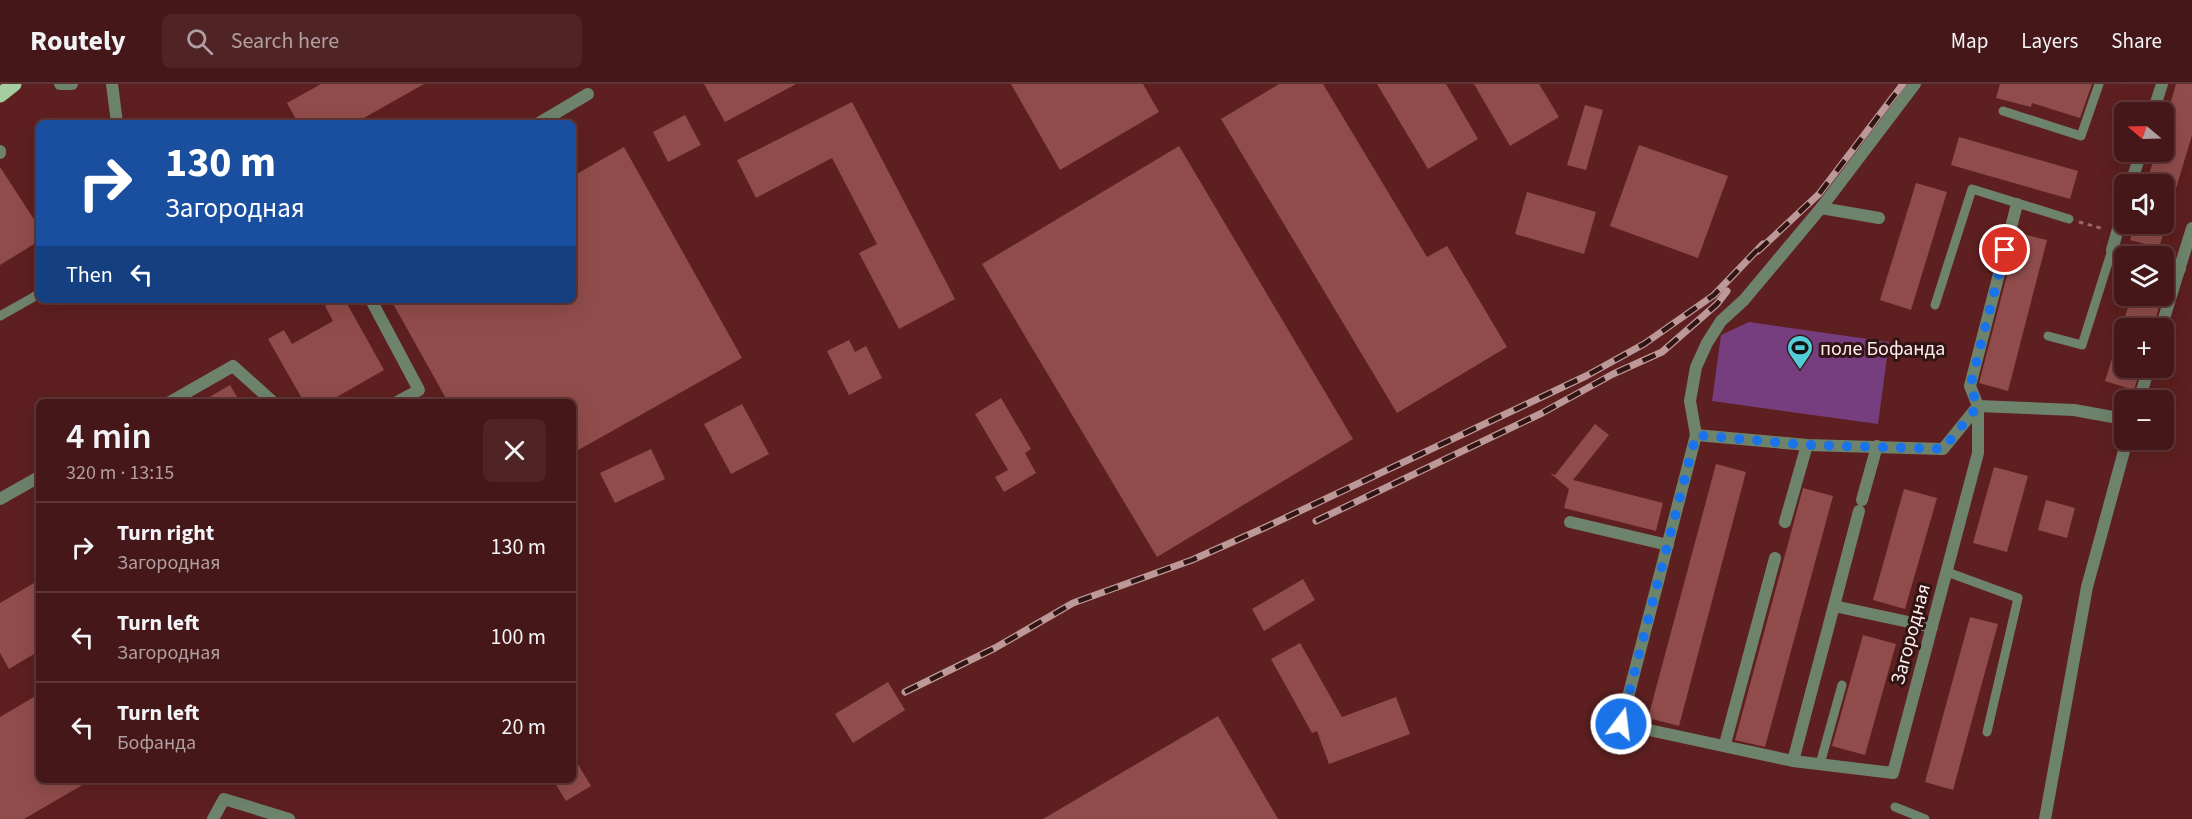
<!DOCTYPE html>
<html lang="en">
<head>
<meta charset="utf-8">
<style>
	body { margin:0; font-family:"Source Sans 3",sans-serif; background:#502425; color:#f1f3f6; height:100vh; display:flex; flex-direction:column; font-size:22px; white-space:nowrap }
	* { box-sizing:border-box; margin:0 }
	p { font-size:20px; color:#b09fa2 }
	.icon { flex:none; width:33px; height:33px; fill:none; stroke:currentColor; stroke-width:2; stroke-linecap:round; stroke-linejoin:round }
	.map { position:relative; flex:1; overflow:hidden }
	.sheet { position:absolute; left:36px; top:315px; width:540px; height:384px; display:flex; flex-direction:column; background:#461718; border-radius:9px; box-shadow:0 6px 24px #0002,0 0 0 2px #5e3637 }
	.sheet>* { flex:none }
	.hud { position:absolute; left:36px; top:36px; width:540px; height:183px; border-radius:9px; box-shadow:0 6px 24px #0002,0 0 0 2px #5e3637; background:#1a4fa0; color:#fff; overflow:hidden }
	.needle { width:39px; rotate:289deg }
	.fabs { position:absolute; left:2114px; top:18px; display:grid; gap:12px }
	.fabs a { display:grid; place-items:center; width:60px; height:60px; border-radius:9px; background:#461718; box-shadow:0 6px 24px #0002,0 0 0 2px #5e3637; font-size:30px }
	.pin { position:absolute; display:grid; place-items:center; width:51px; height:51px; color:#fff; margin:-26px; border:3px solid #fff; border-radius:50%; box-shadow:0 2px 6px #0007 }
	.me { position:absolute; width:66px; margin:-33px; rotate:15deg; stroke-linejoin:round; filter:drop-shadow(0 0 4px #0008) }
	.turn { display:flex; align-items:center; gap:21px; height:126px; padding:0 30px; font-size:27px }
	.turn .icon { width:78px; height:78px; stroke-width:2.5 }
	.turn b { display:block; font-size:42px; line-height:51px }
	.then { display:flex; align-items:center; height:57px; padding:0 30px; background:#0003; gap:12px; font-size:22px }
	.round { display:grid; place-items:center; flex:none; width:63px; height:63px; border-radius:9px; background:#502425 }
	.summary { display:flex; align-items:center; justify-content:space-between; height:102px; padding:0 30px }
	h1 { font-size:36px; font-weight:600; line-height:45px }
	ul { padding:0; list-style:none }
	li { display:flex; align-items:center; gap:18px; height:90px; padding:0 30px; border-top:2px solid #5e3637 }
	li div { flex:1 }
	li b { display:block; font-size:22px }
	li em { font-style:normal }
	header { display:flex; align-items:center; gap:36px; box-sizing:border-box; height:84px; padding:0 30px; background:#461718; border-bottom:2px solid #5e3637 }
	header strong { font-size:28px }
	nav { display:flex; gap:33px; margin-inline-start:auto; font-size:21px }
	.search { width:420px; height:54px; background:#502425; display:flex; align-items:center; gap:15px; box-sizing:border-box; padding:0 21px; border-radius:9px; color:#b09fa2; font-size:22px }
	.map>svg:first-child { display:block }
</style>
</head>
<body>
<header>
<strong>Routely</strong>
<div class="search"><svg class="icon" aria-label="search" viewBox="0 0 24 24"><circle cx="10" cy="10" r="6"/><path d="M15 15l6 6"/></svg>Search here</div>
<nav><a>Map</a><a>Layers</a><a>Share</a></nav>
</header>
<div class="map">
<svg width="2192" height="735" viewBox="0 0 2192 735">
	<rect width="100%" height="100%" fill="#5e1f20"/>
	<path fill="#773e7f" d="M1749 238 1889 258 1878 340 1712 317 1721 251Z"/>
	<g fill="#904c4a">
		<path d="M321 0H424L355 39H298L287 19Z"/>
		<path d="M704 0H796L725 38Z"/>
		<path d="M1011 0H1143L1159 28 1060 86Z"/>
		<path d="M1279 0H1323L1427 173 1447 162 1507 263 1397 329 1221 35Z"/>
		<path d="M1377 0H1446L1478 55 1428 85Z"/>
		<path d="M1474 0H1539L1559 33 1510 62Z"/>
		<path d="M2000 0H2092L2080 34 2032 19 2031 23 1996 14Z"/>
		<path d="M2176 0H2192V51L2166 138 2163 137V100H2146L2156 68H2163V45Z"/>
		<path d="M852 18 955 215 899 245 859 169 877 160 832 74 756 114 737 76Z"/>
		<path d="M1585 21 1603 26 1586 86 1567 81Z"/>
		<path d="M685 31 701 61 668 78 653 48Z"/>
		<path d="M1959 53 2078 87 2070 115 1951 81Z"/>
		<path d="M1639 61 1728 92 1698 174 1610 142Z"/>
		<path d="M1179 62 1353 355 1157 473 982 180Z"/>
		<path d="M624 63 742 274 573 369V318H448L391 216H573V92Z"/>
		<path d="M0 83 39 143V157L0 181Z"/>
		<path d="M1916 99 1947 108 1911 226 1880 216Z"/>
		<path d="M1527 108 1596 128 1584 170 1515 150Z"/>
		<path d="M2135 140H2166L2159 164 2130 156Z"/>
		<path d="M2018 149 2047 156 2008 307 1979 299Z"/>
		<path d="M2132 212H2162L2153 244H2121Z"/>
		<path d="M336 216H345L384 286 328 318H304L268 255 284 246 292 260 333 237 325 222Z"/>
		<path d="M2121 246H2124V284H2141L2134 306 2105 297Z"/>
		<path d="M849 256 855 268 866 262 882 294 849 311 827 267Z"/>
		<path d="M230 301 240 318H201Z"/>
		<path d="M1001 314 1031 365 1025 369 1036 389 1004 408 995 393 1008 386 975 330Z"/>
		<path d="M742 320 769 370 731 390 704 340Z"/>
		<path d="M1595 340 1609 351 1573 396 1663 419 1656 447 1564 424 1569 405 1550 389 1555 391Z"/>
		<path d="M651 365 665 395 615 419 600 389Z"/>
		<path d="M1716 380 1746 388 1679 642 1648 634Z"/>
		<path d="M1994 383 2028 392 2007 468 1973 459Z"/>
		<path d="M1803 404 1833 412 1765 663 1735 656Z"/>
		<path d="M1904 405 1937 414 1905 525 1873 516Z"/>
		<path d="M2046 416 2075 424 2067 454 2038 446Z"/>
		<path d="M1303 495 1315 516 1264 547 1252 525Z"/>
		<path d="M39 496V567L9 585 0 569V519Z"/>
		<path d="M1970 533 1998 540 1953 706 1925 698Z"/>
		<path d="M1863 551 1896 560 1865 671 1832 662Z"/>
		<path d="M1300 559 1342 633 1396 613 1410 650 1329 680 1317 647 1312 649 1271 575Z"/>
		<path d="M888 598 905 626 853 659 835 630Z"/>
		<path d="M39 610V696H91L24 735H0V633Z"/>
		<path d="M1218 632 1278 735H1043Z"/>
		<path d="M573 672 591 702 566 717 553 696H573Z"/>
	</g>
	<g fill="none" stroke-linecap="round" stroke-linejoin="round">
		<path stroke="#976969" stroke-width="3" stroke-dasharray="4.5 4.5" stroke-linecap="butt" d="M2079 138 2104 145"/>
		<g stroke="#6e836c" stroke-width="9">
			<path d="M2003 27 2081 52 2099 0"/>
			<path d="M1935 221 1972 105 2069 135"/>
			<path d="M0 232 39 210"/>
			<path d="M2048 252 2082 261 2112 166"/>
			<path d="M1947 488 2018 514 1987 648"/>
			<path d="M1820 680 1842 601"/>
			<path d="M1895 723 1925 735"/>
		</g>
		<path stroke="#6e836c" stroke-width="12" d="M1821 124 1915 0"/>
		<g stroke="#6e836c" stroke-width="12">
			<path d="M60 0H72"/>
			<path d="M112 0 117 39"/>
			<path d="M2153 28 2162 0"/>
			<path d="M539 39 588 10"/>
			<path d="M0 67V69"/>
			<path d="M2133 93 2141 68"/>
			<path d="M2124 124 2112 166 2135 172"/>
			<path d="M1879 134 1821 124 1744 216 1721 237 1707 259 1696 283 1690 317 1696 351 1621 640 1793 677 1893 689 1978 369V322L1970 302 2017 120"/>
			<path d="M2163 181 2180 185"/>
			<path d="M371 216 419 306 397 318"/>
			<path d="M2161 244 2192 144"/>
			<path d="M2139 316 2149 284"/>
			<path d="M170 318 233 282 273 318"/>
			<path d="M1696 351 1807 361 1943 365 1978 322 2074 326 2124 335"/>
			<path d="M0 415 39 393"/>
			<path d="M1862 416 1877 362"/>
			<path d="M1570 438 1668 461"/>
			<path d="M1785 438 1807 361"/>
			<path d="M1834 522 1932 543"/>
			<path d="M1725 660 1775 474"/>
			<path d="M1793 677 1859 427"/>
			<path d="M213 735 224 715 289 735"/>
			<path d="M2045 735 2087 503 2127 356"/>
		</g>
		<path stroke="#a4cea0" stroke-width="15" d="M0 11 14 0"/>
		<defs>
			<g id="rail">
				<path d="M1758 167 1819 110 1903 0"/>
				<path d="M1316 437 1542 329 1613 290 1662 268 1717 220 1727 207"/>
				<path d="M905 608 995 564 1073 519 1192 476 1266 443 1586 292 1644 260 1714 211 1763 160"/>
			</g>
		</defs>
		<use href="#rail" stroke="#bc9898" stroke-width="7"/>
		<use href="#rail" stroke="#311514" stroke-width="4.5" stroke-dasharray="14" stroke-linecap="butt"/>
	</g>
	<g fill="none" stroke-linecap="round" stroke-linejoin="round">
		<path stroke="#1a73e8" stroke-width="10" stroke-dasharray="0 18" d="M1621 640 1696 351 1807 361 1943 365 1978 322 1970 303 2005 166"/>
	</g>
	<defs>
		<symbol id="stadium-pin" viewBox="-11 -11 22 30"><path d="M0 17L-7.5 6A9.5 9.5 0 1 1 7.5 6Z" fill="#52ccd5" stroke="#311514"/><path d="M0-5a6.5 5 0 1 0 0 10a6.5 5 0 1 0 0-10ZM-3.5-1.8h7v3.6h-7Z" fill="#111"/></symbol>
	</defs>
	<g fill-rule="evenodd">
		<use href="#stadium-pin" x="1785" y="249" width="30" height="40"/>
	</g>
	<g text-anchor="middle" stroke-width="6" stroke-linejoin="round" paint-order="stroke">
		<g font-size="20" fill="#feedec" stroke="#311514" text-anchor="start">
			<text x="1820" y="271">поле Бофанда</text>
		</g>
		<g font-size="20" fill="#feedec" stroke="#311514">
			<text transform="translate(1910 550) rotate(-75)" y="7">Загородная</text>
		</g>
	</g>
</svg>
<div class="fabs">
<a><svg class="needle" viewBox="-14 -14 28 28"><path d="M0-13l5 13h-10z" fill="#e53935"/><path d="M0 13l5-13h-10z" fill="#b09fa2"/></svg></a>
<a><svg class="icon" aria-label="sound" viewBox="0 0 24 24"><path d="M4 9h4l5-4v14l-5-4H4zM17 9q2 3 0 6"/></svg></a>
<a><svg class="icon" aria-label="layers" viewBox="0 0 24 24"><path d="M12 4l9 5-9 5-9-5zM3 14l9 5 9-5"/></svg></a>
<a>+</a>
<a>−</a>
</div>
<div class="pin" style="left:2005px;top:166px;background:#d93025"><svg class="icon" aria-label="arrive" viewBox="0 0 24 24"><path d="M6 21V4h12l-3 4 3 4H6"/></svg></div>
<svg class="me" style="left:1621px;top:640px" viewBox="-20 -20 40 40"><circle r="17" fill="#1a73e8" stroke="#fff" stroke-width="3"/><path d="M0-11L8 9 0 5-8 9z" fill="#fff"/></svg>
<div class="hud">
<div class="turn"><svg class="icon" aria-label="right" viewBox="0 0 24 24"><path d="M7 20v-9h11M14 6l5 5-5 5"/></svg><div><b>130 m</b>Загородная</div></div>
<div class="then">Then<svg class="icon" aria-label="left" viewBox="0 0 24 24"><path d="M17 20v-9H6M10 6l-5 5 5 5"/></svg></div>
</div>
<section class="sheet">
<div class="summary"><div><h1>4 min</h1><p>320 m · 13:15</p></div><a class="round"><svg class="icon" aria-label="close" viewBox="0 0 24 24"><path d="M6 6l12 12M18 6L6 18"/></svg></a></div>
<ul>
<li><svg class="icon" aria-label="right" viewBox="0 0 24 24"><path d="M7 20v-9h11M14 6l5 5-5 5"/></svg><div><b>Turn right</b><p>Загородная</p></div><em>130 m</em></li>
<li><svg class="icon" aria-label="left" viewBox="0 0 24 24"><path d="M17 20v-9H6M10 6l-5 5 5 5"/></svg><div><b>Turn left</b><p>Загородная</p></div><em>100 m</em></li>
<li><svg class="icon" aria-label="left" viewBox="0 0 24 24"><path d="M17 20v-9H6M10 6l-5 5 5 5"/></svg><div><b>Turn left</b><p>Бофанда</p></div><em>20 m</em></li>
</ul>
</section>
</div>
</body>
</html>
